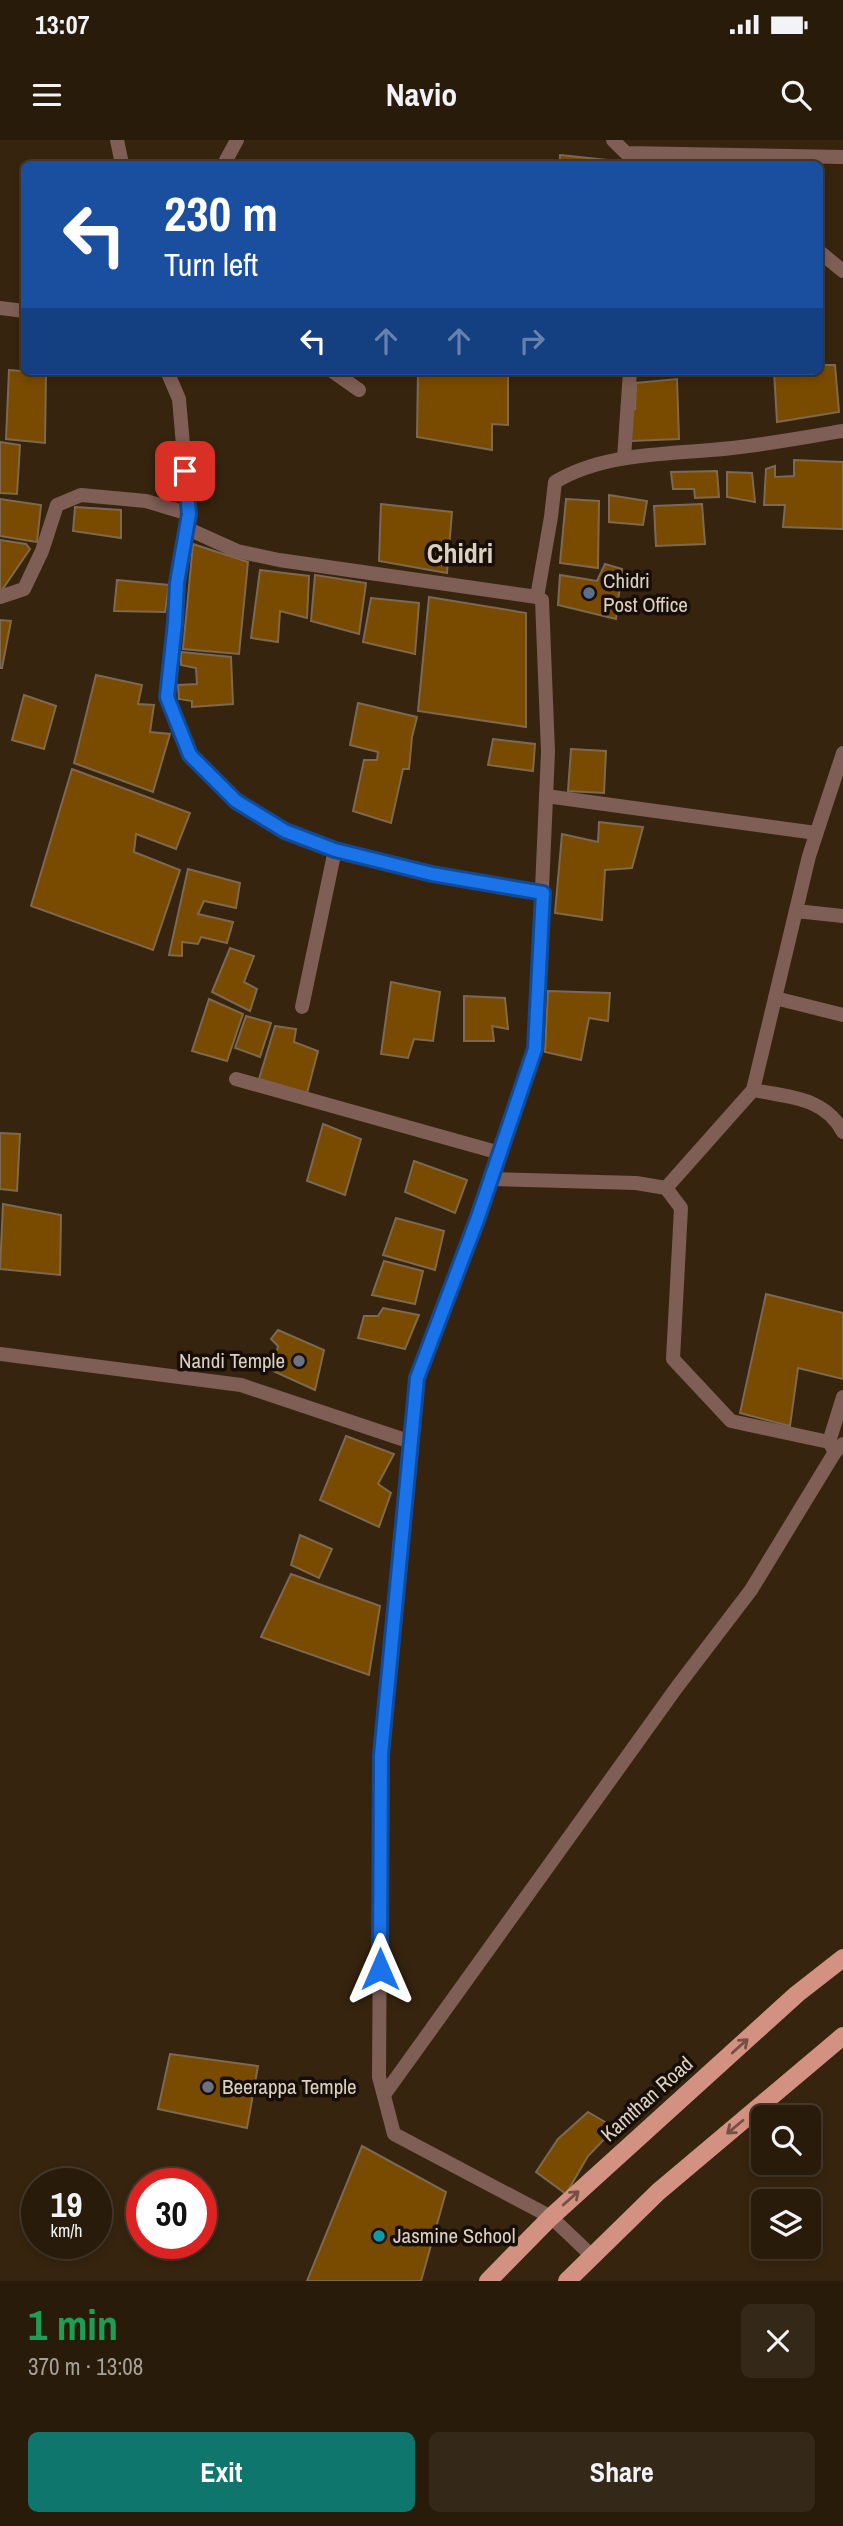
<!DOCTYPE html>
<html lang="en">
<head>
<meta charset="utf-8">
<style>
	body { margin:0; font-family:"Archivo Narrow",sans-serif; background:#342818; color:#f1f3f6; height:100vh; display:flex; flex-direction:column; font-size:26px; white-space:nowrap }
	* { box-sizing:border-box; margin:0 }
	p { font-size:23px; color:#a5a19c }
	.icon { flex:none; width:38px; height:38px; fill:none; stroke:currentColor; stroke-width:2; stroke-linecap:round; stroke-linejoin:round }
	.map { position:relative; height:2141px; overflow:hidden }
	.drawer { display:flex; flex-direction:column; background:#281b0a; flex:1 }
	.drawer>* { flex:none }
	.banner { position:absolute; left:21px; top:21px; width:802px; height:214px; border-radius:10px; box-shadow:0 4px 10px #0003,0 0 0 2px #44392b; background:#1a4fa0; color:#fff; overflow:hidden }
	.controls { position:absolute; left:751px; top:1965px; display:grid; gap:14px }
	.controls a { display:grid; place-items:center; width:70px; height:70px; border-radius:10px; background:#281b0a; box-shadow:0 4px 10px #0003,0 0 0 2px #44392b; font-size:35px }
	.speed { position:absolute; left:21px; top:2028px; display:flex; gap:14px; font-size:35px; font-weight:700; text-align:center }
	.speed>* { display:grid; place-content:center; width:91px; height:91px; border-radius:50%; background:#281b0a; box-shadow:0 4px 10px #0003,0 0 0 2px #44392b; line-height:1 }
	.speed small { font-size:18px; font-weight:400 }
	.speed .limit { border:10px solid #d22; background:#fff; color:#111 }
	.pin { position:absolute; display:grid; place-items:center; width:60px; height:60px; color:#fff; margin:-30px; border-radius:14px; box-shadow:0 4px 10px #0006 }
	.me { position:absolute; width:77px; margin:-38px; rotate:0deg; stroke-linejoin:round; filter:drop-shadow(0 0 5px #0008) }
	.turn { display:flex; align-items:center; gap:24px; height:147px; padding:0 28px; font-size:32px }
	.turn .icon { width:91px; height:91px; stroke-width:2.5 }
	.turn b { display:block; font-size:49px; line-height:60px }
	.lanes { display:flex; align-items:center; height:66px; padding:0 28px; background:#0003; justify-content:center; gap:35px; direction:ltr }
	.lanes .off { opacity:.35 }
	.round { display:grid; place-items:center; flex:none; width:74px; height:74px; border-radius:10px; background:#342818 }
	.head { display:flex; align-items:center; justify-content:space-between; height:119px; padding:0 28px }
	h1 { font-size:42px; font-weight:700; line-height:52px; color:#1e9e55 }
	.action { display:flex; gap:14px; margin-top:auto; padding:14px 28px }
	.action a { flex:1; height:80px; border-radius:10px; background:#0f766e; color:#fff; font-size:28px; font-weight:700; line-height:80px; text-align:center }
	.action a+a { background:#342818; color:#f1f3f6 }
	.status { display:flex; justify-content:space-between; align-items:center; height:49px; padding:0 35px; background:#281b0a; direction:ltr }
	.status svg { height:19px; fill:currentColor }
	header { display:flex; justify-content:space-between; align-items:center; height:91px; padding:0 28px; background:#281b0a; font-size:32px; font-weight:700 }
	.map>svg:first-child { display:block }
</style>
</head>
<body>
<div class="status"><b>13:07</b><svg viewBox="0 0 49 12"><path d="M0 12V9h3v3zM5 12V6h3v6zM10 12V3h3v9zM15 12V0h3v12zM26 1h20v11H26zM47 4h2v5h-2z"/></svg></div>
<header><svg class="icon" aria-label="menu" viewBox="0 0 24 24"><path d="M4 6h16M4 12h16M4 18h16"/></svg>Navio<svg class="icon" aria-label="search" viewBox="0 0 24 24"><circle cx="10" cy="10" r="6"/><path d="M15 15l6 6"/></svg></header>
<div class="map">
<svg width="843" height="2141" viewBox="0 0 843 2141">
	<rect width="100%" height="100%" fill="#36240e"/>
	<g fill="#794b00" stroke="#7d6851" stroke-width="2">
		<path d="M560 15 607 20V24H560Z"/>
		<path d="M819 225H835L839 272 777 282 774 231H819Z"/>
		<path d="M9 230 46 233 45 303 6 299Z"/>
		<path d="M418 231H508V285L492 284V310L417 297Z"/>
		<path d="M677 239 679 299 631 301 629 272 635 269 636 243Z"/>
		<path d="M0 302 20 305 17 354 0 353Z"/>
		<path d="M794 320 843 322V389L783 387 785 365H764L766 329 775 326V337L794 336Z"/>
		<path d="M717 331 719 357 695 358 694 349H673L671 332Z"/>
		<path d="M727 332 752 333 755 362 727 357Z"/>
		<path d="M609 355 647 361 643 385 609 382Z"/>
		<path d="M0 359 41 365 37 402 0 396Z"/>
		<path d="M566 359 599 361 598 428 560 423Z"/>
		<path d="M381 364 452 372 447 433 379 421Z"/>
		<path d="M702 364 705 404 656 406 654 366Z"/>
		<path d="M75 367 121 370V398L73 391Z"/>
		<path d="M0 400 26 404 30 409 2 450H0Z"/>
		<path d="M193 404 248 422 239 514 183 509Z"/>
		<path d="M605 424 622 429 616 479 558 465 560 435 597 441Z"/>
		<path d="M260 430 309 436 307 478 280 471 278 502 251 498Z"/>
		<path d="M315 435 366 443 359 494 311 481Z"/>
		<path d="M117 440 169 445 165 472 114 471Z"/>
		<path d="M429 457 526 473V587L418 571Z"/>
		<path d="M371 458 419 463 415 514 363 502Z"/>
		<path d="M0 480 11 481 2 528H0Z"/>
		<path d="M181 512 231 517 233 564 192 567V561L179 559 178 545 197 544 196 528 181 525Z"/>
		<path d="M96 535 142 545 138 564 154 565 150 592 170 594 153 652 74 623Z"/>
		<path d="M24 555 56 566 44 609 12 600Z"/>
		<path d="M358 563 417 577 412 597 409 629H403L391 683 353 671 364 620H377L378 612 350 605Z"/>
		<path d="M493 599 535 604 533 631 488 625Z"/>
		<path d="M571 609 606 611 604 653 568 651Z"/>
		<path d="M72 629 190 673 176 709 136 694 134 712 180 730 153 810 31 766Z"/>
		<path d="M599 682 643 687 632 728 605 730 602 780 555 773 562 694 598 702Z"/>
		<path d="M188 729 240 743 236 768 204 761 198 774 233 782 227 803 201 797 198 804 182 802V816L169 815Z"/>
		<path d="M230 808 254 816 244 842 257 849 250 871 212 852Z"/>
		<path d="M391 842 440 852 433 901 414 899 408 918 381 914Z"/>
		<path d="M548 851 610 853 608 881 589 878 581 920 545 912Z"/>
		<path d="M464 856 505 858 508 889 492 886 494 901H464Z"/>
		<path d="M209 859 243 874 227 921 192 911Z"/>
		<path d="M246 876 271 883 260 917 235 908Z"/>
		<path d="M275 886 296 889 294 902 318 911 307 953 259 939Z"/>
		<path d="M323 984 361 999 345 1055 307 1041Z"/>
		<path d="M0 993 20 994 17 1051 0 1049Z"/>
		<path d="M414 1021 467 1040 455 1073 405 1052Z"/>
		<path d="M3 1064 61 1075 60 1135 0 1129Z"/>
		<path d="M396 1078 444 1091 435 1130 383 1115Z"/>
		<path d="M384 1121 423 1131 415 1164 372 1155Z"/>
		<path d="M766 1154 843 1173V1239L798 1228 790 1286 740 1273Z"/>
		<path d="M383 1168 419 1175 405 1209 358 1198 364 1176H378Z"/>
		<path d="M278 1190 324 1210 315 1250 273 1231 278 1206 271 1199Z"/>
		<path d="M346 1296 394 1314 378 1344 391 1353 379 1387 320 1360Z"/>
		<path d="M300 1395 332 1409 319 1438 291 1425Z"/>
		<path d="M291 1434 380 1466 369 1535 261 1497Z"/>
		<path d="M170 1914 258 1926 247 1988 158 1969Z"/>
		<path d="M588 1972 615 1988 588 2016 566 2054 536 2032 558 1999Z"/>
		<path d="M362 2006 446 2052 421 2141H307Z"/>
	</g>
	<g fill="none" stroke-linecap="round" stroke-linejoin="round">
		<g stroke="#7e5e55" stroke-width="14">
			<path d="M117 0 122 24"/>
			<path d="M613 0 626 13 843 17"/>
			<path d="M224 24 237 0"/>
			<path d="M821 113 843 131"/>
			<path d="M0 168 24 171"/>
			<path d="M167 231 179 259 189 374 177 443 175 483 167 557 190 615 236 661 285 691 335 710 432 734 543 753"/>
			<path d="M332 231 359 250"/>
			<path d="M624 318 630 231"/>
			<path d="M186 388 237 411 279 420 537 457"/>
			<path d="M0 457 24 449 42 411 57 365 81 355 146 361 189 374"/>
			<path d="M546 656 816 693"/>
			<path d="M796 771 843 776"/>
			<path d="M775 858 843 875"/>
			<path d="M302 867 335 710"/>
			<path d="M236 939 500 1013"/>
			<path d="M753 950C788 957 825 957 843 992"/>
			<path d="M491 1039 636 1043 666 1048 753 950 809 716 843 613"/>
			<path d="M666 1048 681 1068 673 1219 731 1281 829 1302 835 1312"/>
			<path d="M0 1214 241 1245 411 1302"/>
			<path d="M829 1302 843 1257"/>
			<path d="M384 1955 677 1547 751 1450 835 1312 843 1304"/>
			<path d="M592 2116 551 2077 394 1994 379 1937 381 1615 411 1302 417 1238 477 1080 535 909 548 612 542 460 537 457 551 377 555 342C606 311 673 315 732 308 769 304 806 297 843 291"/>
		</g>
		<g stroke="#d39281" stroke-width="18">
			<path d="M488 2141 551 2077 797 1854 843 1818"/>
			<path d="M567 2141 658 2052 843 1896"/>
		</g>
	</g>
	<defs><path id="oneway-shaft" d="M-6 0H5M1.5-3L5.5 0L1.5 3" fill="none" stroke-width="1.6" stroke-linecap="round" stroke-linejoin="round" transform="scale(1.75)"/></defs>
	<g stroke="#755044">
		<use href="#oneway-shaft" transform="translate(740 1906) rotate(-42)"/>
		<use href="#oneway-shaft" transform="translate(735 1987) rotate(140)"/>
		<use href="#oneway-shaft" transform="translate(571 2058) rotate(-42)"/>
	</g>
	<g fill="none" stroke-linecap="round" stroke-linejoin="round">
		<defs>
			<path id="route" d="M185 331 189 374 177 443 175 483 167 557 190 615 236 661 285 691 335 710 432 734 543 753 535 909 477 1080 417 1238 381 1615 380 1829"/>
		</defs>
		<use href="#route" stroke="#114b97" stroke-width="18"/>
		<use href="#route" stroke="#1a73e8" stroke-width="12"/>
	</g>
	<circle fill="#5c6f8a" stroke="#170f07" stroke-width="2.5" cx="589" cy="453" r="7"/>
	<g fill="#6b7280" stroke="#170f07" stroke-width="2.5">
		<circle cx="299" cy="1221" r="7"/>
		<circle cx="208" cy="1947" r="7"/>
	</g>
	<circle fill="#0f9aa8" stroke="#170f07" stroke-width="2.5" cx="379" cy="2096" r="7"/>
	<g text-anchor="middle" stroke-width="7" stroke-linejoin="round" paint-order="stroke">
		<g font-size="21" fill="#dcd0c3" stroke="#170f07" text-anchor="start">
			<text x="603" y="448">Chidri<tspan x="603" dy="24">Post Office</tspan></text>
			<text x="285" y="1228" text-anchor="end">Nandi Temple</text>
			<text x="222" y="1954">Beerappa Temple</text>
			<text x="393" y="2103">Jasmine School</text>
		</g>
		<g font-size="21" fill="#dcd0c3" stroke="#170f07">
			<text transform="translate(647 1959) rotate(-42)" y="7">Kamthan Road</text>
		</g>
		<g font-size="28" font-weight="bold" fill="#dcd0c3" stroke="#170f07">
			<text x="460" y="423">Chidri</text>
		</g>
	</g>
</svg>
<div class="controls">
<a><svg class="icon" aria-label="search" viewBox="0 0 24 24"><circle cx="10" cy="10" r="6"/><path d="M15 15l6 6"/></svg></a>
<a><svg class="icon" aria-label="layers" viewBox="0 0 24 24"><path d="M12 4l9 5-9 5-9-5zM3 14l9 5 9-5"/></svg></a>
</div>
<div class="speed"><div>19<small>km/h</small></div><div class="limit">30</div></div>
<div class="pin" style="left:185px;top:331px;background:#d93025"><svg class="icon" aria-label="arrive" viewBox="0 0 24 24"><path d="M6 21V4h12l-3 4 3 4H6"/></svg></div>
<svg class="me" style="left:380px;top:1829px" viewBox="-20 -20 40 40"><path d="M0-17L14 15 0 8-14 15z" fill="#1a73e8" stroke="#fff" stroke-width="4"/></svg>
<div class="banner">
<div class="turn"><svg class="icon" aria-label="left" viewBox="0 0 24 24"><path d="M17 20v-9H6M10 6l-5 5 5 5"/></svg><div><b>230 m</b>Turn left</div></div>
<div class="lanes"><svg class="icon" aria-label="left" viewBox="0 0 24 24"><path d="M17 20v-9H6M10 6l-5 5 5 5"/></svg><svg class="icon off" aria-label="ahead" viewBox="0 0 24 24"><path d="M12 20V5M6 11l6-6 6 6"/></svg><svg class="icon off" aria-label="ahead" viewBox="0 0 24 24"><path d="M12 20V5M6 11l6-6 6 6"/></svg><svg class="icon off" aria-label="right" viewBox="0 0 24 24"><path d="M7 20v-9h11M14 6l5 5-5 5"/></svg></div>
</div>
</div>
<section class="drawer">
<div class="head"><div><h1>1 min</h1><p>370 m · 13:08</p></div><a class="round"><svg class="icon" aria-label="close" viewBox="0 0 24 24"><path d="M6 6l12 12M18 6L6 18"/></svg></a></div>
<div class="action"><a>Exit</a><a>Share</a></div>
</section>
</body>
</html>
